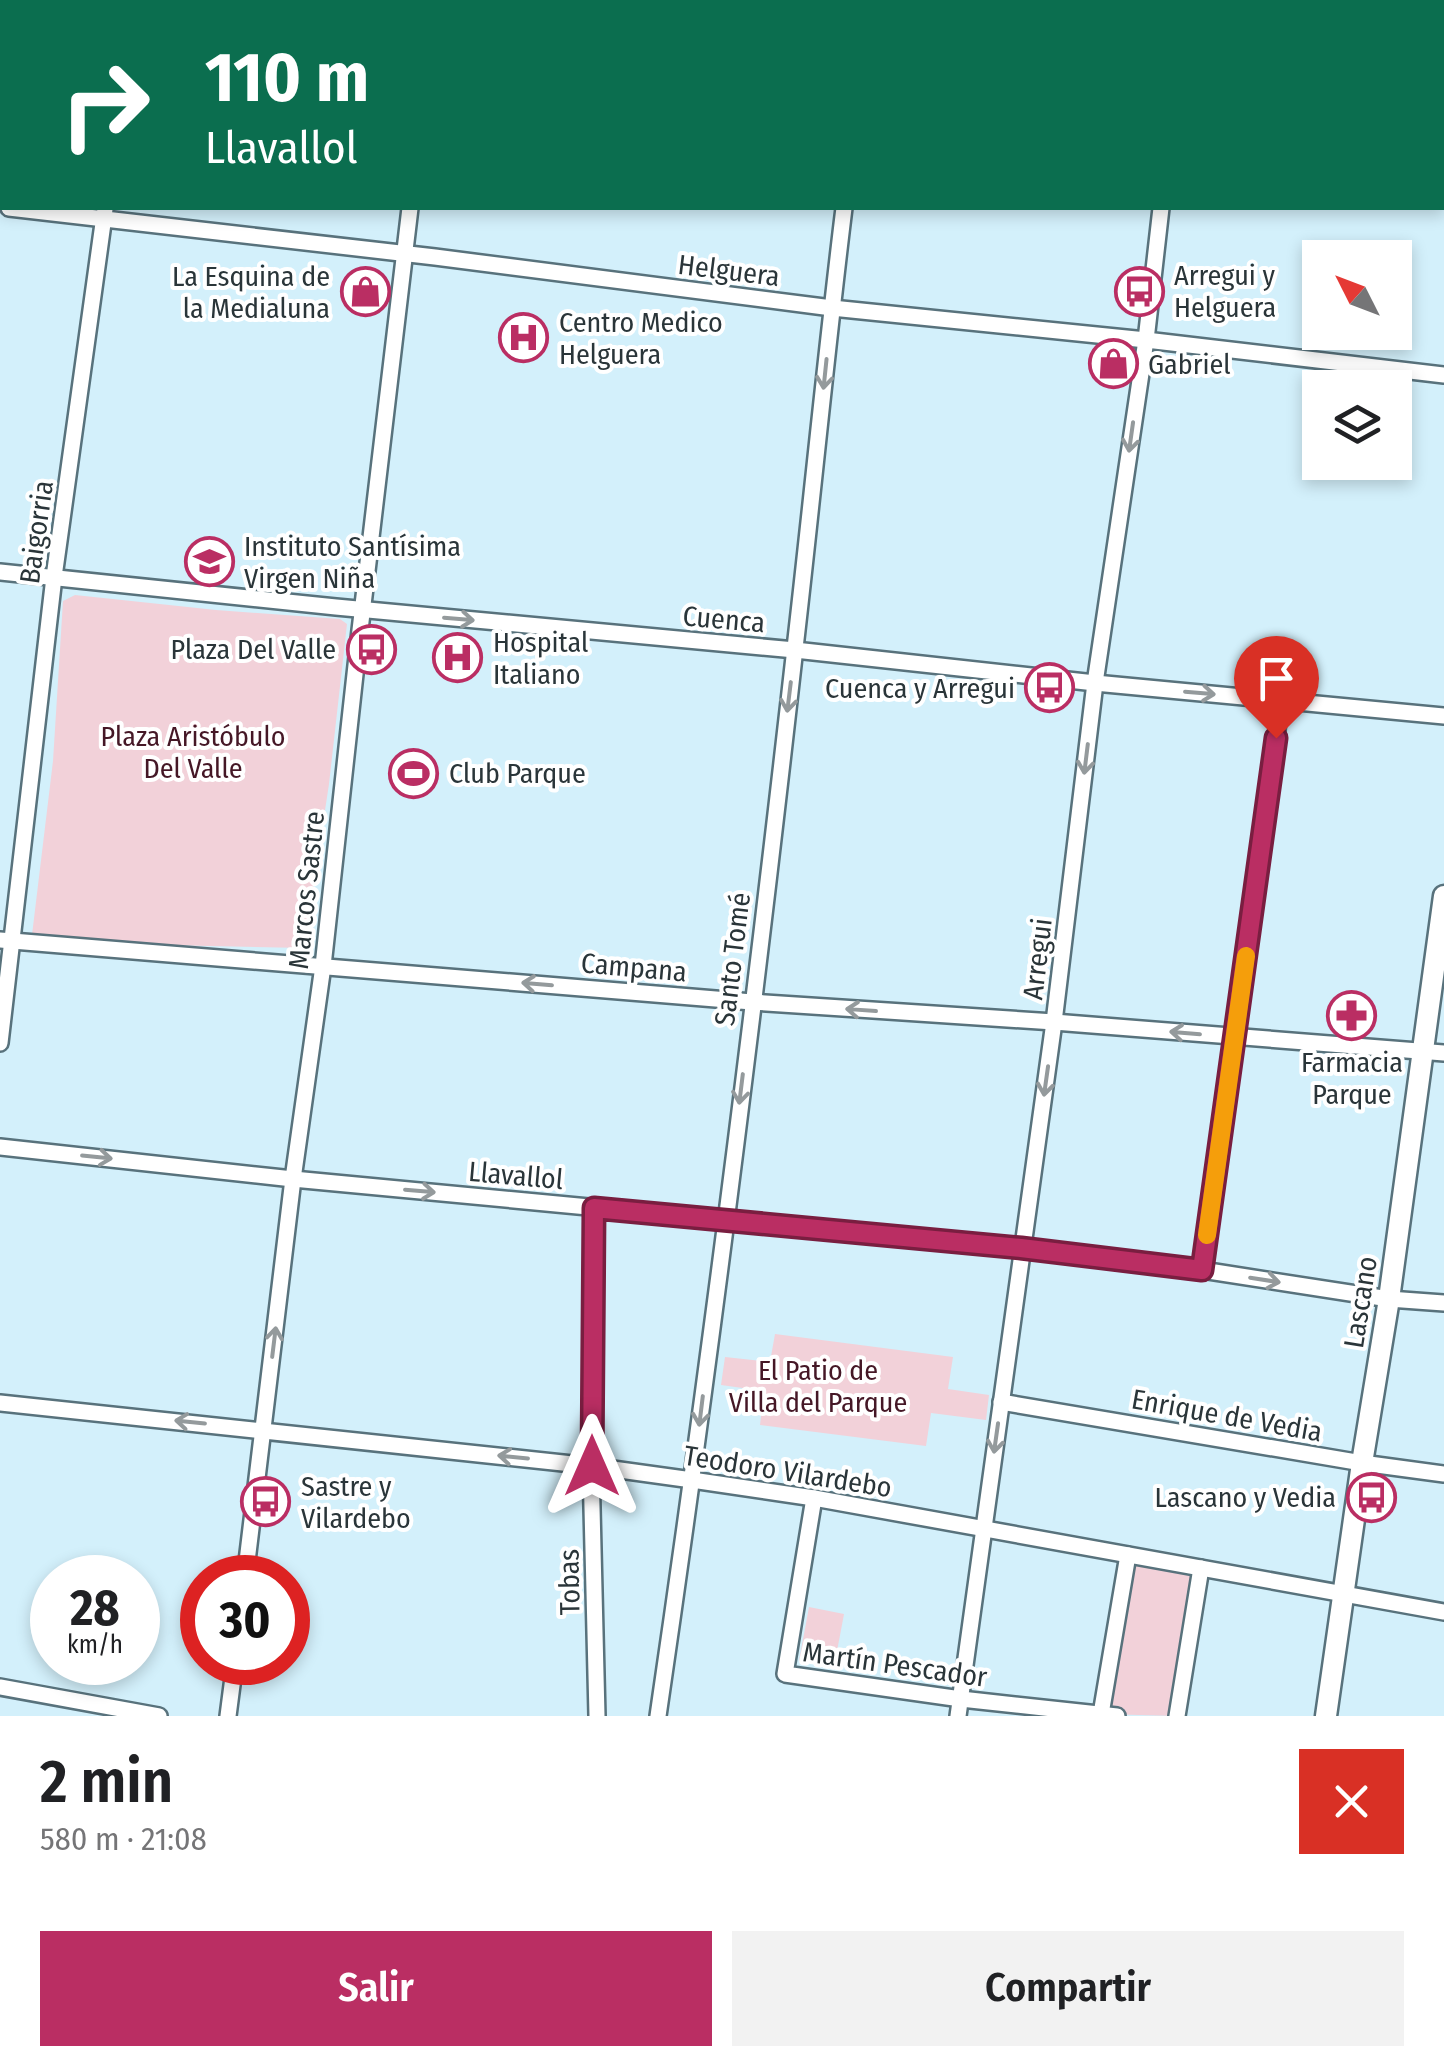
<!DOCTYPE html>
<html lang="es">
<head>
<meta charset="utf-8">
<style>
	body { margin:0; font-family:"Fira Sans Condensed",sans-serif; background:#f2f2f2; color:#202124; height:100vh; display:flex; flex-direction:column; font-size:38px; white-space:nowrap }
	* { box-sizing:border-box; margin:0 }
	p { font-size:32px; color:#757577 }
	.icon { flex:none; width:55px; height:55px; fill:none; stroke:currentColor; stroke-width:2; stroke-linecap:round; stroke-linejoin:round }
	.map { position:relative; height:1716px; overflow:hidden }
	.sheet { display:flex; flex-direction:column; background:#fff; flex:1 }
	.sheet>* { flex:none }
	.guide { position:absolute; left:0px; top:0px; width:1445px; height:210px; box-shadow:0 5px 15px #0003; background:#0b6e4f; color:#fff; overflow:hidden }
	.needle { width:65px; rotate:312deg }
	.buttons { position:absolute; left:1302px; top:240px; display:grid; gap:20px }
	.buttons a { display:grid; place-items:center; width:110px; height:110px; border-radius:0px; background:#fff; box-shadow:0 5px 15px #0003; font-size:50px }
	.speed { position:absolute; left:30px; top:1555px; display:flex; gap:20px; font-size:50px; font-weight:700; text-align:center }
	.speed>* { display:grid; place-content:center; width:130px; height:130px; border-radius:50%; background:#fff; box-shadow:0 5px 15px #0003; line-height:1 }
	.speed small { font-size:25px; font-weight:400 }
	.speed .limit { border:15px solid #d22; background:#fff; color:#111 }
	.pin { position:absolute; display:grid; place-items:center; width:85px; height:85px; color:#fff; margin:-102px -42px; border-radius:50% 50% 50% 0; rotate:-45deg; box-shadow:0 0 10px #0007 }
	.pin .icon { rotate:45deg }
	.me { position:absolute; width:110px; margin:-55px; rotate:0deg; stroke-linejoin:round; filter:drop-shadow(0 0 8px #0008) }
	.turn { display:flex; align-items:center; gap:35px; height:210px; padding:0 40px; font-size:45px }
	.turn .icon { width:130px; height:130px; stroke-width:2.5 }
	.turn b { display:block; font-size:70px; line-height:85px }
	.round { display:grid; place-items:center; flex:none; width:105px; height:105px; border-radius:0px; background:#f2f2f2 }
	.head { display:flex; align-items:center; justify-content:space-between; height:170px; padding:0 40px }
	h1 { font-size:60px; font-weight:600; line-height:75px }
	.button { display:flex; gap:20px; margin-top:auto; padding:20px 40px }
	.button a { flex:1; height:115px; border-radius:0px; background:#ba2e63; color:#fff; font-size:40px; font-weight:600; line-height:115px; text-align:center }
	.button a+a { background:#f2f2f2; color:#202124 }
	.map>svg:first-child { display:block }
</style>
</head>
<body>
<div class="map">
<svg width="1444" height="1716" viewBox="0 0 1444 1716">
	<rect width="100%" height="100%" fill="#d3f0fb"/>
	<g fill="#f2d1d9">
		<path d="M75 595 216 610 340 619 347 624 329 784 304 948 162 945 32 935 53 761 63 601Z"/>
		<path d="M775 1334 953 1357 948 1389 989 1395 986 1420 931 1413 926 1446 760 1425 764 1391 721 1385 725 1357 770 1362Z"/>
		<path d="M1128 1555 1201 1568 1177 1716 1101 1714Z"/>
		<path d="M809 1607 844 1614 834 1667 799 1661Z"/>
	</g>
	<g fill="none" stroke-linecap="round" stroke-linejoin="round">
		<defs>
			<g id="minor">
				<path d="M1211 0 1228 2"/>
				<path d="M127 2V0"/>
				<path d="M437 2V0"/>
				<path d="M868 2 869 0"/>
				<path d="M1187 2V0"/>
				<path d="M1442 34 1444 35"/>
				<path d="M9 208 435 257 832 308 1146 340 1444 375"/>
				<path d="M0 572 336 607 795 650 1095 683 1444 716"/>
				<path d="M0 940 752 1002 1054 1022 1444 1053"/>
				<path d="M0 1043 54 577 105 209"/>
				<path d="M0 1147 293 1179 1021 1248 1202 1270 1389 1299 1444 1303"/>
				<path d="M594 1208 591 1466 597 1716"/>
				<path d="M1202 1270 1281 701"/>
				<path d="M1001 1402 1362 1463 1444 1474"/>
				<path d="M0 1403 591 1466 692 1480 814 1498 1444 1612"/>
				<path d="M814 1498 785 1674 961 1699 1117 1716"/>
				<path d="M245 1578 293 1179 323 966 358 647 410 208"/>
				<path d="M0 1687 159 1716"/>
				<path d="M1101 1714 1128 1555"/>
				<path d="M228 1716 235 1662"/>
				<path d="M658 1716C710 1361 755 1004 795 648 812 501 826 354 844 208"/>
				<path d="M958 1716 1054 1022 1095 683 1146 340 1161 208"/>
				<path d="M1177 1716 1201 1568"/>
			</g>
			<path id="tertiary" d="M1326 1716 1362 1463 1389 1299 1444 896"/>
		</defs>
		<use href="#minor" stroke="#58727c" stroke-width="20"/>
		<use href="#tertiary" stroke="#58727c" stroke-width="25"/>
		<use href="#minor" stroke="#fff" stroke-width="15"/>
		<use href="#tertiary" stroke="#fff" stroke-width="20"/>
	</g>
	<defs><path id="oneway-shaft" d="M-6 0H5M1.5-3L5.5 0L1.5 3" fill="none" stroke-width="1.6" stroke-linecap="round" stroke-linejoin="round" transform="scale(2.5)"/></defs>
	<g stroke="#949a9c">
		<use href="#oneway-shaft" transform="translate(825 374) rotate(96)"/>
		<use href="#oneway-shaft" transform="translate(1131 437) rotate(98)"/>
		<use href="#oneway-shaft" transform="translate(459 619) rotate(5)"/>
		<use href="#oneway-shaft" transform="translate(1200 693) rotate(5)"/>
		<use href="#oneway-shaft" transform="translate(789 697) rotate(97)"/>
		<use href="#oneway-shaft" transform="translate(1086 759) rotate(97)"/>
		<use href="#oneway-shaft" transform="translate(537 984) rotate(-175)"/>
		<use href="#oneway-shaft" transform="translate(861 1010) rotate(-176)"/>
		<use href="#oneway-shaft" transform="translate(1185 1033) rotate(-175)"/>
		<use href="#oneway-shaft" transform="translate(1046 1081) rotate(98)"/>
		<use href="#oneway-shaft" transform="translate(741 1089) rotate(97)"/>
		<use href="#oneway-shaft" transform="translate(97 1157) rotate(6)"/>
		<use href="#oneway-shaft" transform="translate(420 1191) rotate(5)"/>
		<use href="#oneway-shaft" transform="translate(1265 1280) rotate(9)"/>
		<use href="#oneway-shaft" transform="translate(274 1342) rotate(-83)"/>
		<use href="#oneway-shaft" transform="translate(701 1411) rotate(97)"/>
		<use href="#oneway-shaft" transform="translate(190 1422) rotate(-174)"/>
		<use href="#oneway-shaft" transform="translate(996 1438) rotate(98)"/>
		<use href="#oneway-shaft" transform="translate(513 1457) rotate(-174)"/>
	</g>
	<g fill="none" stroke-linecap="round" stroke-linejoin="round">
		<defs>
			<path id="route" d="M592 1466 594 1208 1021 1248 1202 1270 1276 738"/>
		</defs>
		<use href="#route" stroke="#791e40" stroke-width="25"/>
		<use href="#route" stroke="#ba2e63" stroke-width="18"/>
		<path stroke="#f59e0b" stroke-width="18" d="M1207 1235 1246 956"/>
	</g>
	<defs>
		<symbol id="bus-ring" viewBox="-11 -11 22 22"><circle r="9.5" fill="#fff" stroke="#ba2e63" stroke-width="1.5"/><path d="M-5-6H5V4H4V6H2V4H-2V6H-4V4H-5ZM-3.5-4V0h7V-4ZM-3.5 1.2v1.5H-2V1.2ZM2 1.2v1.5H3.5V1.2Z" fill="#ba2e63"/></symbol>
		<symbol id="shop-ring" viewBox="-11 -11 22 22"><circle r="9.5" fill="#fff" stroke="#ba2e63" stroke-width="1.5"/><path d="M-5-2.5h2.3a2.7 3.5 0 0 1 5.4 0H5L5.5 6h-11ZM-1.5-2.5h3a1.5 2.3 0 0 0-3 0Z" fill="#ba2e63"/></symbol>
		<symbol id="hospital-ring" viewBox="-11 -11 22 22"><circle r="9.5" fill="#fff" stroke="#ba2e63" stroke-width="1.5"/><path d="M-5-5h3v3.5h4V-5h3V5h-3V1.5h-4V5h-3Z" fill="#ba2e63"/></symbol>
		<symbol id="school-ring" viewBox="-11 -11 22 22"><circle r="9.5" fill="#fff" stroke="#ba2e63" stroke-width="1.5"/><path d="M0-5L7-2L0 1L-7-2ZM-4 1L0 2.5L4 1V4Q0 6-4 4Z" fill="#ba2e63"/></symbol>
		<symbol id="stadium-ring" viewBox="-11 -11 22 22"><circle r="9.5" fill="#fff" stroke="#ba2e63" stroke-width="1.5"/><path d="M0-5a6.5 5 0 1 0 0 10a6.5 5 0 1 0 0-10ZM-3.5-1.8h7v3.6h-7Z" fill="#ba2e63"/></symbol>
		<symbol id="pharmacy-ring" viewBox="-11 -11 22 22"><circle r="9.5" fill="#fff" stroke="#ba2e63" stroke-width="1.5"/><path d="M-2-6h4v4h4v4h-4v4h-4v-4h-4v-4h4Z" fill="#ba2e63"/></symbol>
	</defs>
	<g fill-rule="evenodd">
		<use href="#bus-ring" x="1112" y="264" width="55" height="55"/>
		<use href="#shop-ring" x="338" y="264" width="55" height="55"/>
		<use href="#hospital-ring" x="496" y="310" width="55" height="55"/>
		<use href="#shop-ring" x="1086" y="336" width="55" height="55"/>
		<use href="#school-ring" x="182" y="534" width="55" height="55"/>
		<use href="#bus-ring" x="344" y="622" width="55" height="55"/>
		<use href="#hospital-ring" x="430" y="630" width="55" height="55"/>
		<use href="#bus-ring" x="1022" y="660" width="55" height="55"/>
		<use href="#stadium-ring" x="386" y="746" width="55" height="55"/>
		<use href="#pharmacy-ring" x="1324" y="988" width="55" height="55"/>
		<use href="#bus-ring" x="1344" y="1470" width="55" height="55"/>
		<use href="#bus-ring" x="238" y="1474" width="55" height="55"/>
	</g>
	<g text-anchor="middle" stroke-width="8" stroke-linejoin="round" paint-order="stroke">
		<g font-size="28" fill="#2a3539" stroke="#fff">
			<text transform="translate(729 270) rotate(7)" y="10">Helguera</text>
			<text transform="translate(36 532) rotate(-82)" y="10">Baigorria</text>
			<text transform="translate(724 619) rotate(5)" y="10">Cuenca</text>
			<text transform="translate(306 890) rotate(-84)" y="10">Marcos Sastre</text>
			<text transform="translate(732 959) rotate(-83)" y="10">Santo Tomé</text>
			<text transform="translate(1037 959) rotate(-83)" y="10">Arregui</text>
			<text transform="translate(634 967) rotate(5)" y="10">Campana</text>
			<text transform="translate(516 1175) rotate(5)" y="10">Llavallol</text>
			<text transform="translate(1360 1302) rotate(-81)" y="10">Lascano</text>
			<text transform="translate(1227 1415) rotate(10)" y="10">Enrique de Vedia</text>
			<text transform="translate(788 1471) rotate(9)" y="10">Teodoro Vilardebo</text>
			<text transform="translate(569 1582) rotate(-91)" y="10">Tobas</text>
			<text transform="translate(895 1664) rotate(8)" y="10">Martín Pescador</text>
		</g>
		<g font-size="28" fill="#2a3539" stroke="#fff" text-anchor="start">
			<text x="1174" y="285">Arregui y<tspan x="1174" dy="32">Helguera</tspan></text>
			<text x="330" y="286" text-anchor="end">La Esquina de<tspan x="330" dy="32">la Medialuna</tspan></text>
			<text x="559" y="332">Centro Medico<tspan x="559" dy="32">Helguera</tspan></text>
			<text x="1148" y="374">Gabriel</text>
			<text x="244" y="556">Instituto Santísima<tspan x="244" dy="32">Virgen Niña</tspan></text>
			<text x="493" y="652">Hospital<tspan x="493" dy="32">Italiano</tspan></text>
			<text x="336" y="659" text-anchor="end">Plaza Del Valle</text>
			<text x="1015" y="698" text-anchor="end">Cuenca y Arregui</text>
			<text x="449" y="783">Club Parque</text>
			<text x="1352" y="1072" text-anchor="middle">Farmacia<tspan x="1352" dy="32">Parque</tspan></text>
			<text x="301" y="1496">Sastre y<tspan x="301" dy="32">Vilardebo</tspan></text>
			<text x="1336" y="1507" text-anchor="end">Lascano y Vedia</text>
		</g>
		<g font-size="28" fill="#451726" stroke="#fff">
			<text x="193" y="746">Plaza Aristóbulo<tspan x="193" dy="32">Del Valle</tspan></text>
			<text x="818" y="1380">El Patio de<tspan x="818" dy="32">Villa del Parque</tspan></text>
		</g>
	</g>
</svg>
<div class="buttons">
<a><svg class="needle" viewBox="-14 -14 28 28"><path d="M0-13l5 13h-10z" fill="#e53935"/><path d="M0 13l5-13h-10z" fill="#757577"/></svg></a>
<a><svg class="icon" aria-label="layers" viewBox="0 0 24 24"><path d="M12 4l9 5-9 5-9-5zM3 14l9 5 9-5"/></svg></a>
</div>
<div class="speed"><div>28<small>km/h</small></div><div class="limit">30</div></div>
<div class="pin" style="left:1276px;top:738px;background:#d93025"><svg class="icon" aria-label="arrive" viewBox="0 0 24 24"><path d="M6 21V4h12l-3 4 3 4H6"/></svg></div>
<svg class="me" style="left:592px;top:1466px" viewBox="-20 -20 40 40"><path d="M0-17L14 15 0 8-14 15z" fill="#ba2e63" stroke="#fff" stroke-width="4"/></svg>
<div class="guide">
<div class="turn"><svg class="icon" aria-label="right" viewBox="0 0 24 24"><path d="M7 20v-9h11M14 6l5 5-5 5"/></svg><div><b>110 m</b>Llavallol</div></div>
</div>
</div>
<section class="sheet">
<div class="head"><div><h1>2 min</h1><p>580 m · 21:08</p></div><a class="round" style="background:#d93025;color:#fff"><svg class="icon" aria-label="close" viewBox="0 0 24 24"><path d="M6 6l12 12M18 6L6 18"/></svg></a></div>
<div class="button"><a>Salir</a><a>Compartir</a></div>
</section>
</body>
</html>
